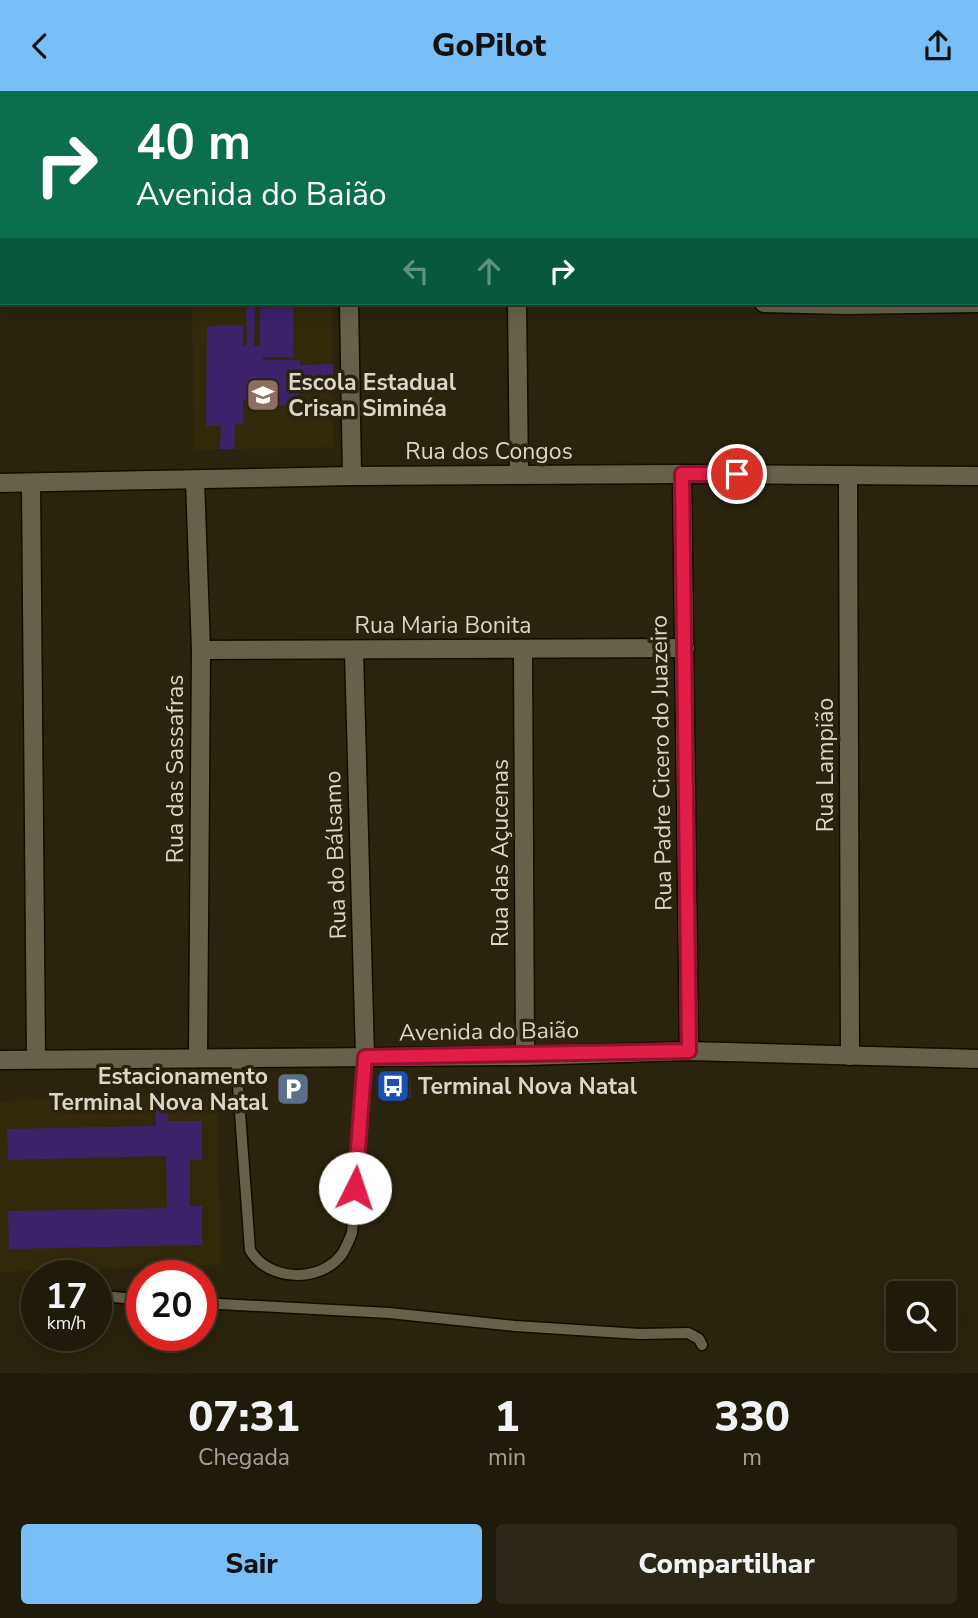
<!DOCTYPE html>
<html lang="pt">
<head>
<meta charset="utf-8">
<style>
	body { margin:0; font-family:"Nunito Sans",sans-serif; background:#2d2718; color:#f1f3f6; height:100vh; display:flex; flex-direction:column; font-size:26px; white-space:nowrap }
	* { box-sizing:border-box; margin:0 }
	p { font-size:23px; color:#a2a19c }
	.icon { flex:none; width:38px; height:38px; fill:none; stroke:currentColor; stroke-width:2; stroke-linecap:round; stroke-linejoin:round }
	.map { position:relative; height:1282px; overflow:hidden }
	.panel { display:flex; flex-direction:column; background:#201a0a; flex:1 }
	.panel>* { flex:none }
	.top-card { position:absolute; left:0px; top:0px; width:978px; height:214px; box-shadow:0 4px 18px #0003,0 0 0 2px #3d382b; background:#0b6e4f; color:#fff; overflow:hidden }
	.buttons { position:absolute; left:886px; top:1190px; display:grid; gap:14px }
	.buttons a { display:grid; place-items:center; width:70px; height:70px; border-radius:7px; background:#201a0a; box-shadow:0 4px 18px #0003,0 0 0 2px #3d382b; font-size:35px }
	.speed { position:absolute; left:21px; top:1169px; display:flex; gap:14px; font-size:35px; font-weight:700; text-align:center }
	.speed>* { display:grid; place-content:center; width:91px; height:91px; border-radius:50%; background:#201a0a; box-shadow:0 4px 18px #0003,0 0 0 2px #3d382b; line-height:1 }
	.speed small { font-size:18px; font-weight:400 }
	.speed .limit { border:10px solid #d22; background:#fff; color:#111 }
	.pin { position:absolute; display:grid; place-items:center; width:60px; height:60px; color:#fff; margin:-30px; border:4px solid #fff; border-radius:50%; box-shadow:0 2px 7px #0007 }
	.me { position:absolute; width:77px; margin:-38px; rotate:4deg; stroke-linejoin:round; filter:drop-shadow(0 0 5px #0008) }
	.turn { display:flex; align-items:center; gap:24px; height:147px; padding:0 21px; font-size:32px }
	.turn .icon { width:91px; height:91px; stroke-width:2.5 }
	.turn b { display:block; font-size:49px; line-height:60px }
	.lanes { display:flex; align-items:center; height:66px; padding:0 21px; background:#0003; justify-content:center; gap:35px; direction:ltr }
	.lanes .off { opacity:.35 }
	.eta { display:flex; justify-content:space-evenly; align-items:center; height:119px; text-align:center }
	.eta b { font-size:42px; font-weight:800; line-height:49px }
	.button { display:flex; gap:14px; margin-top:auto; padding:14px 21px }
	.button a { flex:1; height:80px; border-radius:7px; background:#78bff7; color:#111; font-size:28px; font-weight:800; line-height:80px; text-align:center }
	.button a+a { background:#2d2718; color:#f1f3f6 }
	header { display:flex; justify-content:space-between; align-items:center; height:91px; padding:0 21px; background:#78bff7; color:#111; font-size:32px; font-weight:800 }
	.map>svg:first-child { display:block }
</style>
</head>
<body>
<header><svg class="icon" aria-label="back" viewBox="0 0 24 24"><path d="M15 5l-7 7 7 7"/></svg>GoPilot<svg class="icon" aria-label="share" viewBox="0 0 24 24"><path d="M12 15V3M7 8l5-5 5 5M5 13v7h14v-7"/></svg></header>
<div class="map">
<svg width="978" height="1282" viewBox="0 0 978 1282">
	<rect width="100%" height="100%" fill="#2a230d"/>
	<g fill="#32290b">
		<rect x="190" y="0" width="139" height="2"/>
		<path d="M192 212H332L333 356 194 359Z"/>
		<path d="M217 1003 221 1174 0 1181V1010Z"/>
	</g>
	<g fill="#3d236a">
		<path d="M246 212H255L254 255H260V217L294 215 293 266H263V269H300V274L333 273V285L300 286 299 314 272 315V307L243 309V333H235L234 358H220L221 335H206L207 235 243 234V255L247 254Z"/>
		<path d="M410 983 411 1007 377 1008 376 984Z"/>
		<path d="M167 1007 168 1030H202V1069H190V1115H202V1154L9 1158 8 1120 167 1117 166 1065 8 1069 7 1038 156 1035 155 1008Z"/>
	</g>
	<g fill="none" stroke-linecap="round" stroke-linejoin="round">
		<defs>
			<g id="lane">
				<path d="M236 967 250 1159C268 1191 321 1192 342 1163 346 1157 349 1149 352 1142L365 966"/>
				<path d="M96 1204 142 1209"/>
				<path d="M35 1212 37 1209"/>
				<path d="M201 1212 389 1222 515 1235 640 1243 688 1242 699 1248 702 1254"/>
			</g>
			<g id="street">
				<path d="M346 0V2"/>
				<path d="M515 0V2"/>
				<path d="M682 0V2"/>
				<path d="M846 0V2"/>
				<path d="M69 2 71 0"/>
				<path d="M0 55 2 53"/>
				<path d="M349 212 352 385"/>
				<path d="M517 212 519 384"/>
				<path d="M764 212 846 214 978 212"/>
				<path d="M682 383 689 960"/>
				<path d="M848 384 850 965"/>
				<path d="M195 389 201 559 198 967"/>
				<path d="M0 392 352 385 682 383 978 385"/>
				<path d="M31 392 36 968"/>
				<path d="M201 559 685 557"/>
				<path d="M523 559 525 965"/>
				<path d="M354 560 365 966"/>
				<path d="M0 969 525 965 689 960 978 968"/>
			</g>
		</defs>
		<use href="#lane" stroke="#120c00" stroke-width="13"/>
		<use href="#street" stroke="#120c00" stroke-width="21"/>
		<use href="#lane" stroke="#686149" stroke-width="10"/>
		<use href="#street" stroke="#686149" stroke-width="18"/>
	</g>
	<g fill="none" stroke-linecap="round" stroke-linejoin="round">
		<defs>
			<path id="route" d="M355 1097 365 966 689 960 682 383H737"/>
		</defs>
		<use href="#route" stroke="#92132f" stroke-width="18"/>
		<use href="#route" stroke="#e11d48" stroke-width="12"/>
	</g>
	<defs>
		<symbol id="school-square" viewBox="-11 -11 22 22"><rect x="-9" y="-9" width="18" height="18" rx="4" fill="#8d6e63" stroke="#2a230d"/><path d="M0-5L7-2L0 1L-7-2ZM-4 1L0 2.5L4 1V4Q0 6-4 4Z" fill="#fff"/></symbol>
		<symbol id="bus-square" viewBox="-11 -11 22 22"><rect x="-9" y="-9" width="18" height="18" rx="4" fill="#1a4fb4" stroke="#2a230d"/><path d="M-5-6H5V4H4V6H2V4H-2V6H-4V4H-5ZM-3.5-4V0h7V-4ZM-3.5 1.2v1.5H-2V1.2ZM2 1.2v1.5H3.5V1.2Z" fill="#fff"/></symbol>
		<symbol id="parking-square" viewBox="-11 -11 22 22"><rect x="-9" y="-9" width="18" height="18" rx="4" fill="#5c6f8a" stroke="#2a230d"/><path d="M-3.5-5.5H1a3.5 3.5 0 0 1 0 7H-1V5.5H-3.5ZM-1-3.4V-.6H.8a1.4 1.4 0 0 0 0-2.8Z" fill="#fff"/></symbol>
	</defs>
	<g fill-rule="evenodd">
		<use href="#school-square" x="244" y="285" width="38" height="38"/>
		<use href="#bus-square" x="374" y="976" width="38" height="38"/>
		<use href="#parking-square" x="274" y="979" width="38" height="38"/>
	</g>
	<g text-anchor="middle" stroke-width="7" stroke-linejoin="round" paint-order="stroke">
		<g font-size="23" font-weight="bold" fill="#dad6c9" stroke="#2a230d" text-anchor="start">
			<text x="288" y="299">Escola Estadual<tspan x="288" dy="26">Crisan Siminéa</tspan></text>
			<text x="268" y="993" text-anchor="end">Estacionamento<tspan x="268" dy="26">Terminal Nova Natal</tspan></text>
			<text x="418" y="1003">Terminal Nova Natal</text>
		</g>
		<g font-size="23" fill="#dad6c9" stroke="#2a230d">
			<text x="489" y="368">Rua dos Congos</text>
			<text x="443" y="542">Rua Maria Bonita</text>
			<text transform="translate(661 672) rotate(-91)" y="8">Rua Padre Cicero do Juazeiro</text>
			<text transform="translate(825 674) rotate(-90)" y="8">Rua Lampião</text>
			<text transform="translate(175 678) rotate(-90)" y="8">Rua das Sassafras</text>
			<text transform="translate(500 762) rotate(-90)" y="8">Rua das Açucenas</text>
			<text transform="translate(335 764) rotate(-92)" y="8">Rua do Bálsamo</text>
			<text transform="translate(489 940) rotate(-1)" y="8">Avenida do Baião</text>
		</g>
	</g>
</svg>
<div class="buttons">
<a><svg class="icon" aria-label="search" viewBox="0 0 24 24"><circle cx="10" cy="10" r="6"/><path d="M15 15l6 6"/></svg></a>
</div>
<div class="speed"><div>17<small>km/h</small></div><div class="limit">20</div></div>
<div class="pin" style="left:737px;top:383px;background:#d93025"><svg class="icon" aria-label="arrive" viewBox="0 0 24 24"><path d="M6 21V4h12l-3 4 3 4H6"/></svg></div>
<svg class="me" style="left:355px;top:1097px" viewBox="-20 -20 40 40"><circle r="19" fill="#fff"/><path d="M0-13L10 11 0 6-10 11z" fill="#e11d48"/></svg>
<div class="top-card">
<div class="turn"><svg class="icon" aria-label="right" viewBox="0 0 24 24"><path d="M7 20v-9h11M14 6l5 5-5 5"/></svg><div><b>40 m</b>Avenida do Baião</div></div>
<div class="lanes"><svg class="icon off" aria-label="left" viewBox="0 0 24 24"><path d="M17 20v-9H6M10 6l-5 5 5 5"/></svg><svg class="icon off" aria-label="ahead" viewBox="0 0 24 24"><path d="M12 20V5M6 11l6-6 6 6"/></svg><svg class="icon" aria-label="right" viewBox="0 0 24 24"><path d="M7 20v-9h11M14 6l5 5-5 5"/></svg></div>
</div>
</div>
<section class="panel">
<div class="eta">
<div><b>07:31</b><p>Chegada</p></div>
<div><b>1</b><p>min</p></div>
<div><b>330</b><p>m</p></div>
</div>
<div class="button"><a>Sair</a><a>Compartilhar</a></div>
</section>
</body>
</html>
